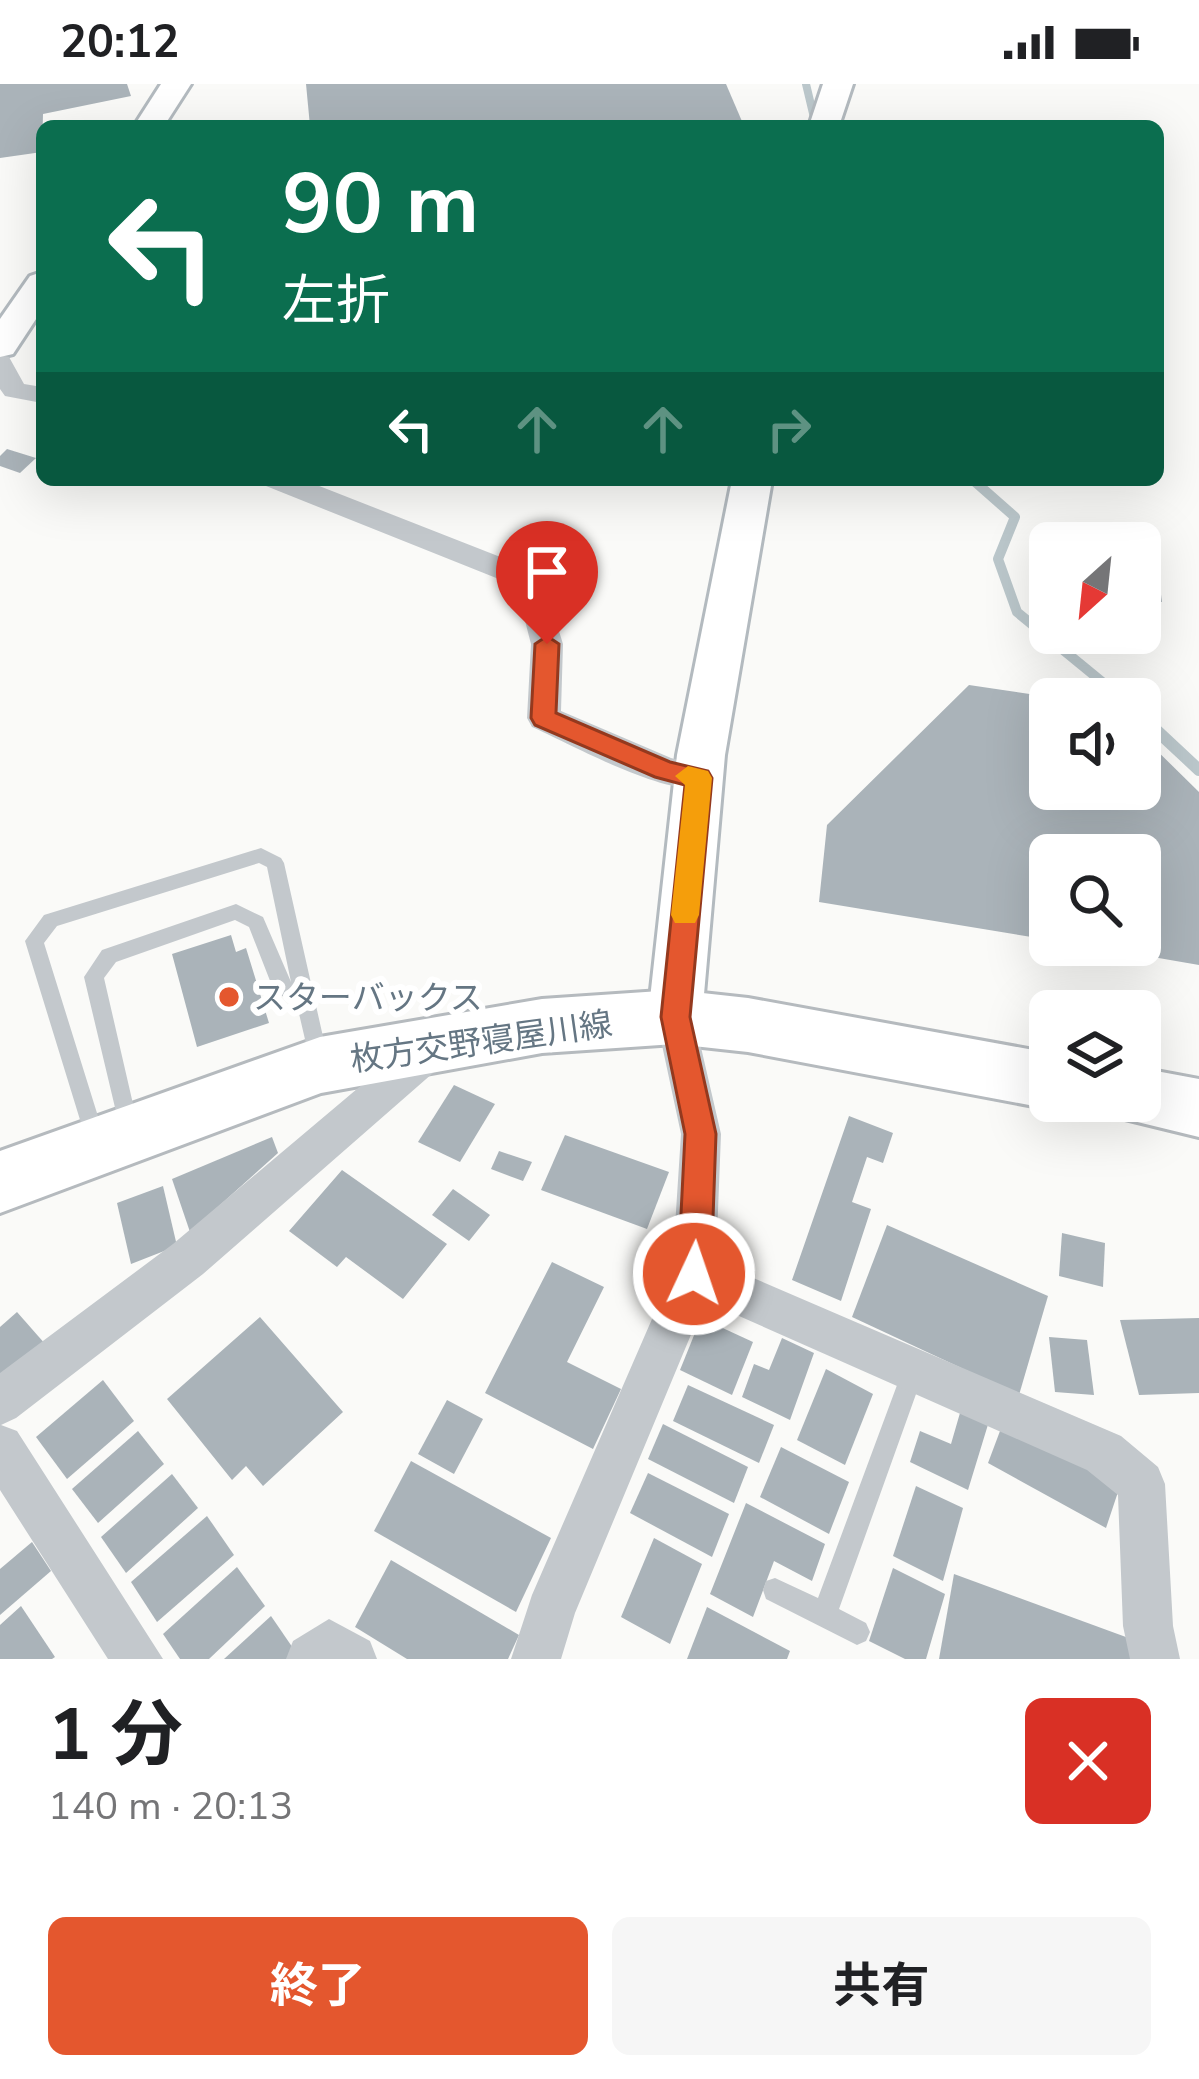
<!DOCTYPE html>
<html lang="ja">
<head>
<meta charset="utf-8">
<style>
	body { margin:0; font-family:"Nunito Sans","Noto Sans JP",sans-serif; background:#f6f6f6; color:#202124; height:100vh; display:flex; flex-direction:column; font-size:45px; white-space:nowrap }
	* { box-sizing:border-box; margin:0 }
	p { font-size:39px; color:#757577 }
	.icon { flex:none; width:66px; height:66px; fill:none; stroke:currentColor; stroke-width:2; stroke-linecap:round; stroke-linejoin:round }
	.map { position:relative; height:1575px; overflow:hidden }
	.details { display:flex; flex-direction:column; background:#fff; flex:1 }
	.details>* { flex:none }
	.banner { position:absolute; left:36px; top:36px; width:1128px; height:366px; border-radius:18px; box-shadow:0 12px 48px #0002; background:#0b6e4f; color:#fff; overflow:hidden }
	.needle { width:78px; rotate:207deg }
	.fabs { position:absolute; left:1029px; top:438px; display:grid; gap:24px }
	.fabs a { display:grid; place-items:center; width:132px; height:132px; border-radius:18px; background:#fff; box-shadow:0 12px 48px #0002; font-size:60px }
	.pin { position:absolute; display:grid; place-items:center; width:102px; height:102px; color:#fff; margin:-123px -51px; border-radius:50% 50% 50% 0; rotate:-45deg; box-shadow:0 0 12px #0007 }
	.pin .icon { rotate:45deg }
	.me { position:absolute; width:132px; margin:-66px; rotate:3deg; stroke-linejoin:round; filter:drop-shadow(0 0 9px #0008) }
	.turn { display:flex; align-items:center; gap:42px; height:252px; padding:0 48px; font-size:54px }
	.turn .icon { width:156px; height:156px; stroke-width:2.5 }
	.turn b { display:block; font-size:84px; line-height:102px }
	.lanes { display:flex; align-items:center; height:114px; padding:0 48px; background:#0003; justify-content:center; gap:60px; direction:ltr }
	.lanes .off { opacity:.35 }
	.round { display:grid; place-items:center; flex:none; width:126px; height:126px; border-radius:18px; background:#f6f6f6 }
	.overview { display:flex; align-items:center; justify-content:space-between; height:204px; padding:0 48px }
	h1 { font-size:72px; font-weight:700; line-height:90px }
	.primary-button { display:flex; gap:24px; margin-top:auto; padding:24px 48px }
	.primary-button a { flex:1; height:138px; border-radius:18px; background:#e4572e; color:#fff; font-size:48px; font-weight:700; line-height:138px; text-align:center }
	.primary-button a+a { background:#f6f6f6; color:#202124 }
	.status { display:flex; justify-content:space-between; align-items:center; height:84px; padding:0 60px; background:#fff; direction:ltr }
	.status svg { height:33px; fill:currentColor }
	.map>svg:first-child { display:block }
</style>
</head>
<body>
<div class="status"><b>20:12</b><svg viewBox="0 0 49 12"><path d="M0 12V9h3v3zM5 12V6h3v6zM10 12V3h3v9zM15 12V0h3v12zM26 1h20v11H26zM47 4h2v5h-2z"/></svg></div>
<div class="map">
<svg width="1199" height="1575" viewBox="0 0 1199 1575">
	<rect width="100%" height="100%" fill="#fafaf8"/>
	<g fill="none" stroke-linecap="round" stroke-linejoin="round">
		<path stroke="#bbc7cb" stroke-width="8" d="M806 0 816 42"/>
		<path stroke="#bbc7cb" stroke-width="10" d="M973 396 1015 433 998 475 1017 528 1123 615"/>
		<path stroke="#bbc7cb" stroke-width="12" d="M1140 631 1199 686"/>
	</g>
	<g fill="#aab3b9">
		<path d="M0 0H127L131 12 43 30 42 68 0 74Z"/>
		<path d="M306 0H726L744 42H310Z"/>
		<path d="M7 365 36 374 20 389 0 382V372Z"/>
		<path d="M1140 500 1160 503 1162 518 1140 515Z"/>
		<path d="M969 601 1050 613V705H1140V650L1199 708V881L1095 863 1140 861V771H1050V856L819 818 827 741Z"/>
		<path d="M231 851 236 868 246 864 269 939 197 963 172 870Z"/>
		<path d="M454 1001 495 1020 460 1078 418 1058Z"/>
		<path d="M849 1032 893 1049 883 1079 867 1073 852 1118 871 1125 841 1217 792 1196Z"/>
		<path d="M565 1051 669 1088 647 1145 541 1106Z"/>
		<path d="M272 1053 278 1069 190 1148 172 1095Z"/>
		<path d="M499 1067 532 1078 523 1097 491 1085Z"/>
		<path d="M342 1086 447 1160 403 1215 346 1173 337 1183 289 1147Z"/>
		<path d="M163 1102 177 1162 131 1180 117 1119Z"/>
		<path d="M453 1105 490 1131 469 1157 432 1131Z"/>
		<path d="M887 1141 1048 1212 1019 1311 852 1233Z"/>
		<path d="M1062 1149 1105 1159 1103 1203 1059 1192Z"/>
		<path d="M552 1178 604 1203 567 1278 621 1305 593 1365 485 1309Z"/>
		<path d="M17 1228 46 1261 0 1302V1243Z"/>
		<path d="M260 1233 343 1328 263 1402 246 1382 232 1396 167 1315Z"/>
		<path d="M701 1234 753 1258 732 1311 680 1286Z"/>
		<path d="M1199 1234V1309L1139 1311 1120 1236Z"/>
		<path d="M1049 1253 1087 1256 1094 1311 1055 1308Z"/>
		<path d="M782 1254 814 1269 790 1336 742 1313 754 1280 769 1286Z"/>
		<path d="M826 1285 873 1310 845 1381 797 1356Z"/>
		<path d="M103 1296 134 1337 67 1395 36 1353Z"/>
		<path d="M688 1301 774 1341 759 1379 673 1337Z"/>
		<path d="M447 1316 483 1335 454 1390 418 1370Z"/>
		<path d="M962 1322 990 1334 968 1406 910 1378 920 1347 951 1360Z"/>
		<path d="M1003 1339 1120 1402 1106 1444 988 1379Z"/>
		<path d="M663 1340 748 1383 734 1419 648 1375Z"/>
		<path d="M138 1347 164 1380 98 1439 72 1405Z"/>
		<path d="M781 1363 849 1398 829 1450 760 1413Z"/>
		<path d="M411 1377 551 1454 516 1528 374 1447Z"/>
		<path d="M648 1389 729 1430 712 1473 630 1429Z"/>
		<path d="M172 1390 198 1424 126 1489 101 1453Z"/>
		<path d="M916 1402 963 1424 943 1497 893 1472Z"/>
		<path d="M746 1419 825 1460 812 1497 774 1477 753 1533 710 1510Z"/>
		<path d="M207 1432 234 1471 157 1538 131 1498Z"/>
		<path d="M654 1454 702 1480 670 1560 621 1533Z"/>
		<path d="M32 1458 51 1487 0 1531V1485Z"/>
		<path d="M391 1476 519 1551 508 1575H407L355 1543Z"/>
		<path d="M237 1483 265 1522 209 1575H180L163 1550Z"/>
		<path d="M893 1484 945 1510 926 1575H905L869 1557Z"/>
		<path d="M954 1490 1145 1560 1143 1575H939Z"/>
		<path d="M21 1522 55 1573 52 1575H0V1541Z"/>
		<path d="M707 1523 790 1567 787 1575H687Z"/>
		<path d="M271 1532 295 1567 287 1575H224Z"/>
	</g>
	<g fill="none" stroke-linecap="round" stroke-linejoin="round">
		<defs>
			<g id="secondary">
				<path d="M161 0H191L164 42H134Z"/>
				<path d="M823 0H853L839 42H809Z"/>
				<path d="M42 188V226L13 270 0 273V235L30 192Z"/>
				<path d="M732 396H772L725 671 702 933 694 950 675 957 656 950 648 933 677 671Z"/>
			</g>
			<g id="primary">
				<path d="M675 906 748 914 1050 969V1017H1072L1050 1025 748 968 675 960 542 969 321 1009 0 1129V1067L320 953 542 915Z"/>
				<path d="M1140 984 1199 995V1053L1117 1033 1110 1017H1140Z"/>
			</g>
		</defs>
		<use href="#secondary" stroke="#b3babf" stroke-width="6"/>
		<use href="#primary" stroke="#b5babe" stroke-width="6"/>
		<g fill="#c3c8cc" fill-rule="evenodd">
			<path d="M261 764 281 774 284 779 328 975 325 981 318 984 311 981 297 921 274 907 249 843 235 836 116 878 104 894 139 1046 136 1053 129 1055 122 1053 84 893 102 866 236 820 263 833 291 898 267 783 259 779 57 842 44 859 106 1058 103 1065 96 1068 89 1065 25 857 44 831Z"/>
			<path d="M914 1274 922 1277 925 1285 839 1525 866 1539 870 1548 866 1557 857 1561 766 1515 763 1506 766 1497 775 1494 818 1514 903 1285 906 1277Z"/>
		</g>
		<g fill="#c3c8cc" fill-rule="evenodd">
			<path d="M0 271 9 273 24 300 42 303V319L5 312 0 305Z"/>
			<path d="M262 396H304L541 489 563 560 561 627 671 674 711 685 716 694 711 703C670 716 573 661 532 643L527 634 531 560 516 502 266 402Z"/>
			<path d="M675 916 689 921 694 933 721 1050 716 1178 1121 1352 1158 1383 1165 1400 1173 1542 1180 1575H1130L1123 1542 1118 1411 1087 1386 705 1217 575 1529 561 1575H511L532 1511 672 1189 681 1050 656 933 661 921Z"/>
			<path d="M435 946 449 951 455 963 449 975 203 1190 16 1334 1 1341 17 1347 163 1575H108L0 1406V1289L173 1160 421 951Z"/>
			<path d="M329 1535 370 1557 377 1575H286L293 1557Z"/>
		</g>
		<use href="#secondary" fill="#fff" fill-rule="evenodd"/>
		<use href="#primary" fill="#fff" fill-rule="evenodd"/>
	</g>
	<path fill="#e4572e" stroke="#94391e" stroke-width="3" d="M547 552 559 560 556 629 670 678 708 687 712 694 690 933 716 1050 711 1190 706 1202 694 1207 683 1202 678 1190 685 1050 661 933 685 701 655 693 535 641 531 634 535 560Z"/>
	<path fill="#f59e0b" d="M688 682 708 687 712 694 699 831 695 839H675L671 831 685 701 675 692Z"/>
	<circle fill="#e4572e" stroke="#fff" stroke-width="4.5" cx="229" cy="913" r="12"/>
	<g text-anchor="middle" stroke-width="12" stroke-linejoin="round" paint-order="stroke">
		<g font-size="33" fill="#657683" stroke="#fff" text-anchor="start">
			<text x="253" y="925">スターバックス</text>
		</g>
		<g font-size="33" fill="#657683" stroke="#fff">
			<text transform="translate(481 957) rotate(-8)" y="12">枚方交野寝屋川線</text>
		</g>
	</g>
</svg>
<div class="fabs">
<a><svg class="needle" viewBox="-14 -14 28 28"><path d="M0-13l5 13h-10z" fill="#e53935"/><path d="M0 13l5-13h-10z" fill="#757577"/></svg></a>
<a><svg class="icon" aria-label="sound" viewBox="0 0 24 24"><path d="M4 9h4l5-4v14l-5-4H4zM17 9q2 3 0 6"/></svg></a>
<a><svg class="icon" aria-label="search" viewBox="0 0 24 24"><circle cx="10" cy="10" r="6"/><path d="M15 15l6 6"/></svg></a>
<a><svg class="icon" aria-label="layers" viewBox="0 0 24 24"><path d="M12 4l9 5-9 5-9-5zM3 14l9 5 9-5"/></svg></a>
</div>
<div class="pin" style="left:547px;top:560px;background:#d93025"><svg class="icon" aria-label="arrive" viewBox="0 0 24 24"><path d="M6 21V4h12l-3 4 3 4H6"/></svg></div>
<svg class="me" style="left:694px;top:1190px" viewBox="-20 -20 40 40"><circle r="17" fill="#e4572e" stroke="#fff" stroke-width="3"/><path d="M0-11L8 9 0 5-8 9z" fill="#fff"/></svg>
<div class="banner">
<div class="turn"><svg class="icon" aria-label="left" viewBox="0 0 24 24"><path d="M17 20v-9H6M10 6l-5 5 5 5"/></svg><div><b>90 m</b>左折</div></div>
<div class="lanes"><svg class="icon" aria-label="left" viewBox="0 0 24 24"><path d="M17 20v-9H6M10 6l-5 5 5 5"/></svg><svg class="icon off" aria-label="ahead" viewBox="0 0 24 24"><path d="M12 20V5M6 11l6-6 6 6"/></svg><svg class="icon off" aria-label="ahead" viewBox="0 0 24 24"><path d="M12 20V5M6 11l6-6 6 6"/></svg><svg class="icon off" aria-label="right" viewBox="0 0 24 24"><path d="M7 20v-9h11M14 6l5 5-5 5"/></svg></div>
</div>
</div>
<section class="details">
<div class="overview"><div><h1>1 分</h1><p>140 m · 20:13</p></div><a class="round" style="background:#d93025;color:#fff"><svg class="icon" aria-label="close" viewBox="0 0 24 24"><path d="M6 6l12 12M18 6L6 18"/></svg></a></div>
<div class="primary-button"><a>終了</a><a>共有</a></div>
</section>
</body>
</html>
